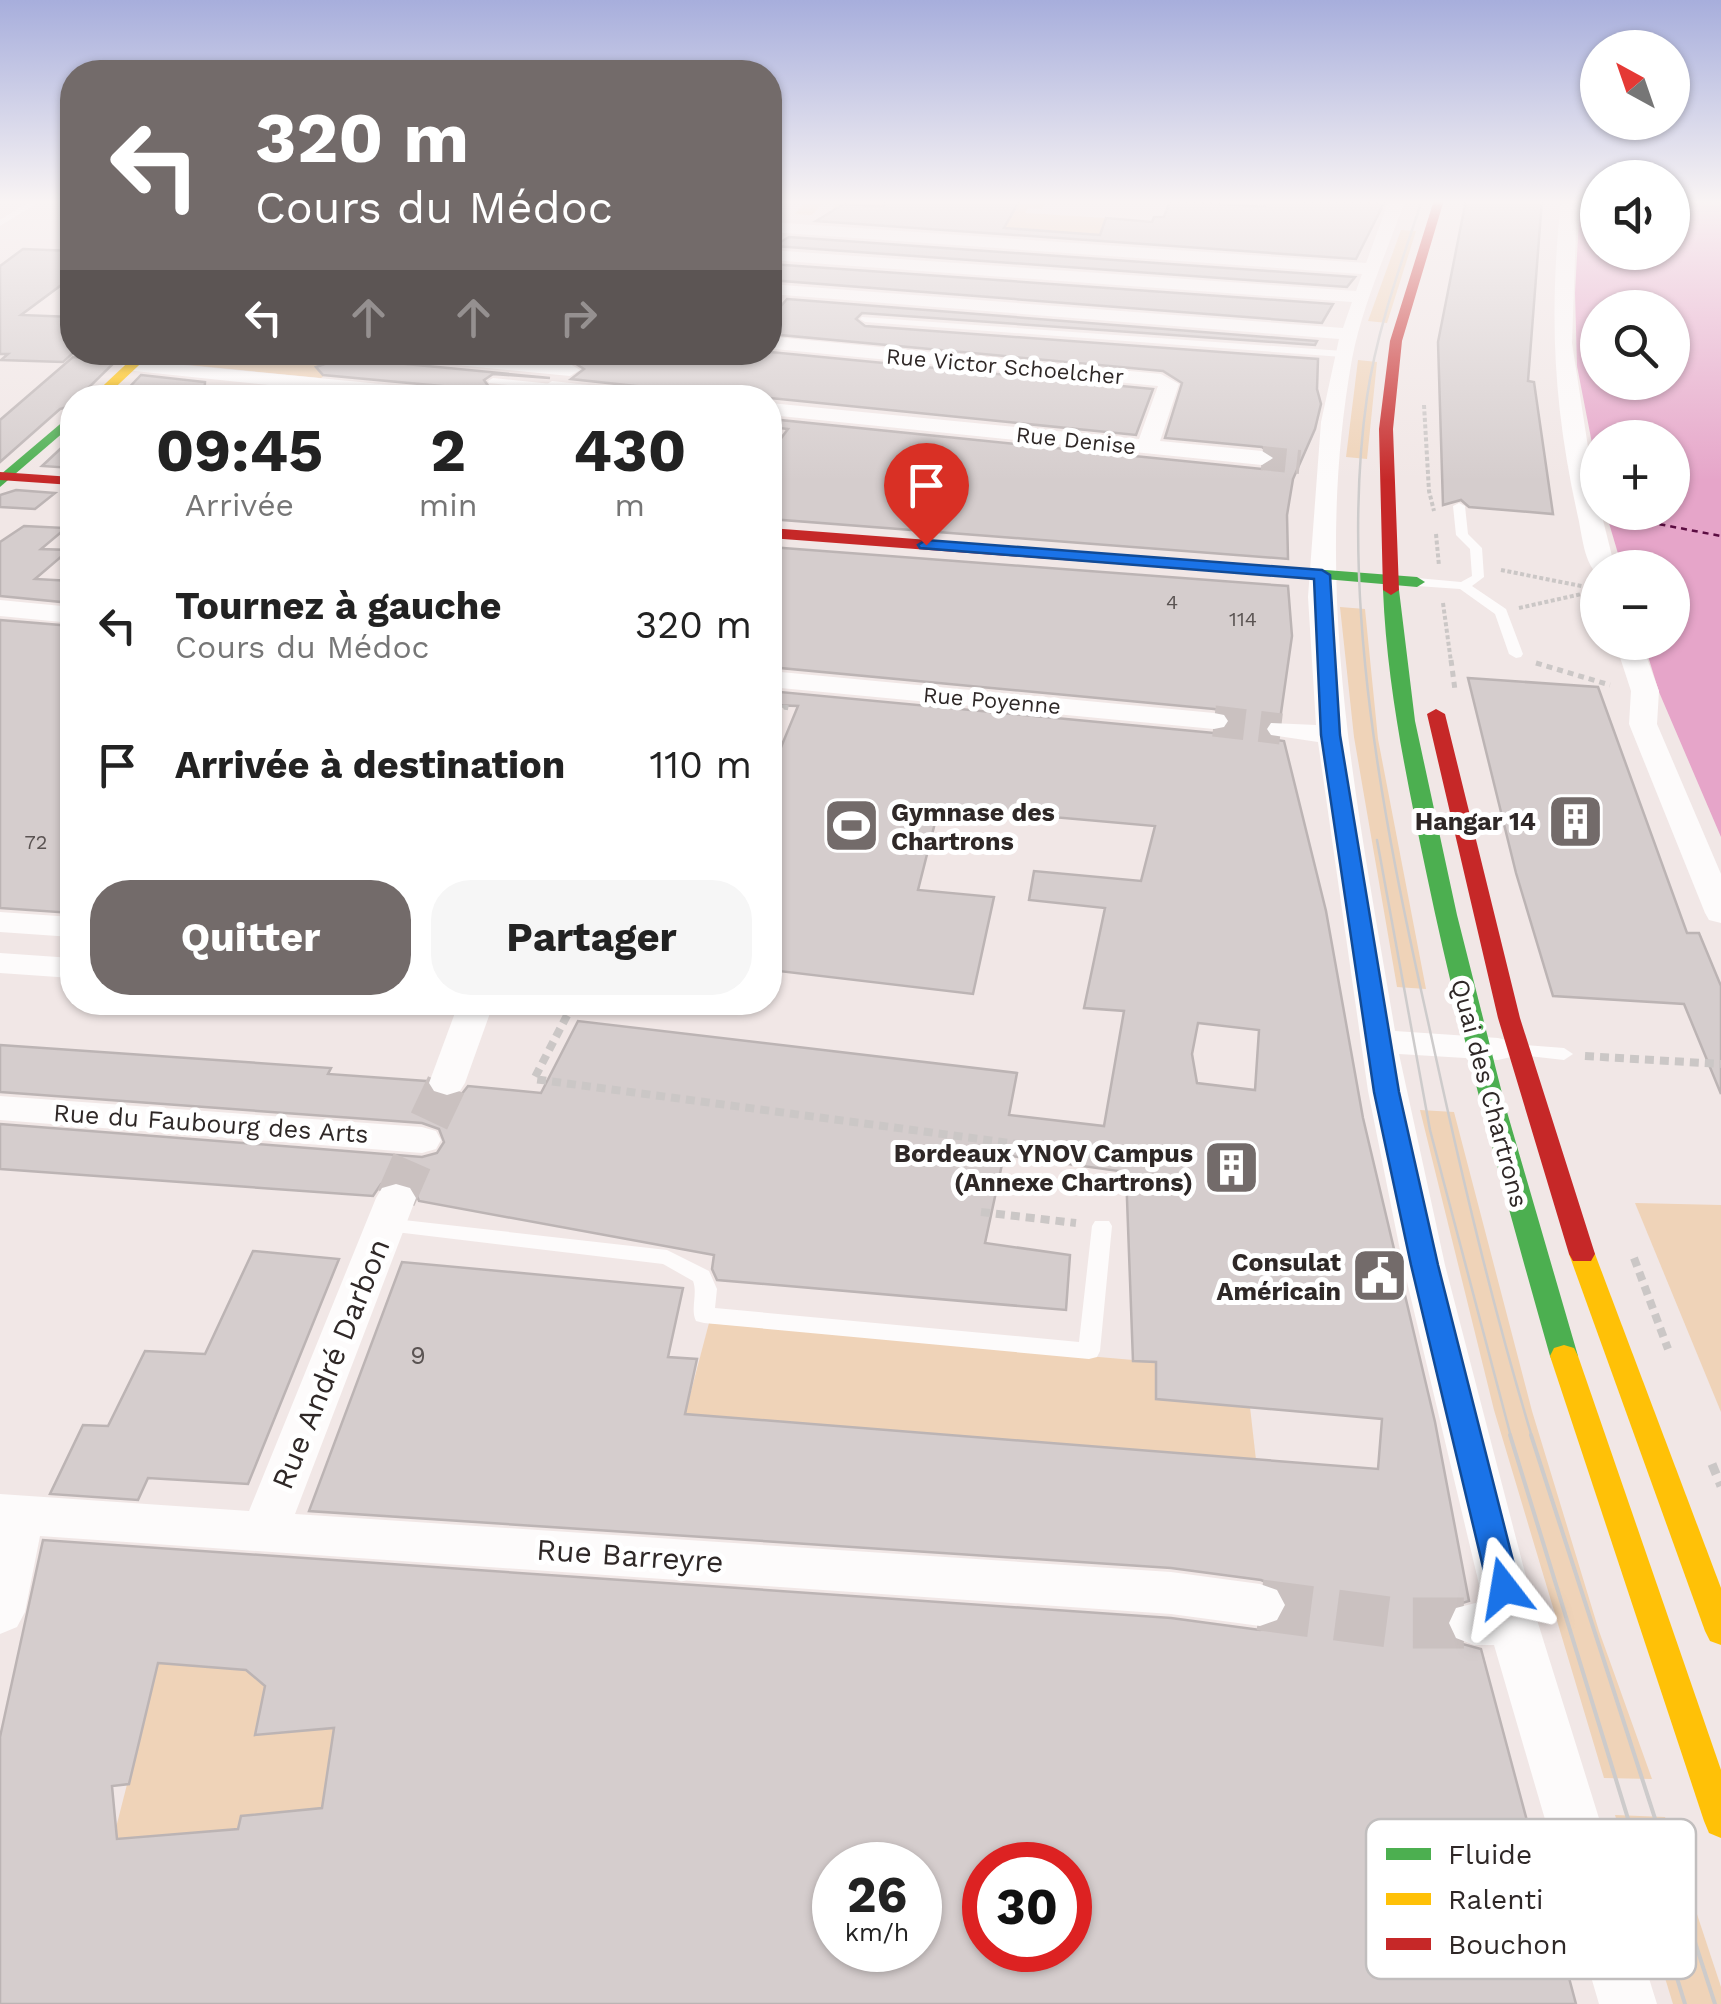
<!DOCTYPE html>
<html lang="fr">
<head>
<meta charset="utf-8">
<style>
	body { margin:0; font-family:"Work Sans",sans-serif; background:#f6f6f6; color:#222; height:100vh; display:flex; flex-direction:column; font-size:38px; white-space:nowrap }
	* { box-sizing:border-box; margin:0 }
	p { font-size:32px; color:#767676 }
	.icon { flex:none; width:55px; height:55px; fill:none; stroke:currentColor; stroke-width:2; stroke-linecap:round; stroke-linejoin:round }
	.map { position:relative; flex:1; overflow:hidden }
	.side { position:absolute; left:60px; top:385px; width:722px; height:630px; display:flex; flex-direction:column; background:#fff; border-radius:40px; box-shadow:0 2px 8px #0004 }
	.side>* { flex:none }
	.top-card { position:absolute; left:60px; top:60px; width:722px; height:305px; border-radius:40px; box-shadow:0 2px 8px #0004; background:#736b6a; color:#fff; overflow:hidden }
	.needle { width:65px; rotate:320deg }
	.tools { position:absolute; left:1580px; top:30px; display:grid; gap:20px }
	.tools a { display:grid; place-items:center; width:110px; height:110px; border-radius:50%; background:#fff; box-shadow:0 2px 8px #0004; font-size:50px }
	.speed { position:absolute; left:812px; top:1842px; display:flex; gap:20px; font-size:50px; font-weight:700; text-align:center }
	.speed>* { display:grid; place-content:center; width:130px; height:130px; border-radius:50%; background:#fff; box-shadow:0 2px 8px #0004; line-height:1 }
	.speed small { font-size:25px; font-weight:400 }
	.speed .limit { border:15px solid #d22; background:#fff; color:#111 }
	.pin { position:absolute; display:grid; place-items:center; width:85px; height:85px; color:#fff; margin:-102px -42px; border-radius:50% 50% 50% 0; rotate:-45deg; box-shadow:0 0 10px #0007 }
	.pin .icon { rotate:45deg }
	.me { position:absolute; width:110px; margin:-55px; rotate:346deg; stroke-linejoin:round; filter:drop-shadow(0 0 8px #0008) }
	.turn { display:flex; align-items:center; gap:35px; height:210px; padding:0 30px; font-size:45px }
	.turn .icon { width:130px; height:130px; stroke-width:2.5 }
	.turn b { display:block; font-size:70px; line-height:85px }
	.lanes { display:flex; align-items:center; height:95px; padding:0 30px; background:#0003; justify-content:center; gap:50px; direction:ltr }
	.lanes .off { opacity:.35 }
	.eta { display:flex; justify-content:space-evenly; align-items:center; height:170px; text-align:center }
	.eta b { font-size:60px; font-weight:700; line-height:70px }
	.primary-button { display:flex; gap:20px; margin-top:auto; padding:20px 30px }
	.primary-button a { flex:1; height:115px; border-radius:40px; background:#736b6a; color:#fff; font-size:40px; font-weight:700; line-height:115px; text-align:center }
	.primary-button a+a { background:#f6f6f6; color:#222 }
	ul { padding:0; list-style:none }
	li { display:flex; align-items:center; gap:30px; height:140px; padding:0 30px }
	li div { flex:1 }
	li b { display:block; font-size:38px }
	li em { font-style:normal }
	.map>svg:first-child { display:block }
</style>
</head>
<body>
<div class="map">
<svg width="1721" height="2004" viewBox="0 0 1721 2004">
	<rect width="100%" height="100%" fill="#f1e7e6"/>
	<g fill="#efd3b8">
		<path d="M991 200H1047L1042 209 1028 208 1025 213 1106 218 1220 243 827 216 836 204 823 203 812 215 795 214 803 204 778 201Z"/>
		<path d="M1401 230 1416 231 1387 323 1368 321Z"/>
		<path d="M169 352H330L352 355 339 363 324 361 317 367 331 370 321 378 159 362Z"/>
		<path d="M1358 360 1377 362 1367 459 1346 457Z"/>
		<path d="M1340 607 1365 609 1378 739 1426 989 1397 987 1354 737Z"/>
		<path d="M1420 1110 1454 1112 1532 1411 1599 1631 1652 1779 1604 1778 1494 1410Z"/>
		<path d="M1635 1203 1721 1205V1412Z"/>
		<path d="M709 1323 1156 1362 1250 1407 1256 1460 685 1414Z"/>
		<path d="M158 1663 269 1672 255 1735 334 1728 322 1808 242 1816 238 1829 151 1836 139 1899 96 1906Z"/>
		<path d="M1615 1815 1665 1817 1721 1987V2004H1673Z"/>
	</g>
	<path fill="#e6a5c9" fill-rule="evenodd" d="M1580 200H1597L1598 252H1672L1673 200H1721V837L1659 692 1644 643 1672 642V568L1622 567 1606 513 1672 512V438H1598L1597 469 1577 366 1575 293ZM1598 308H1672V382H1598Z"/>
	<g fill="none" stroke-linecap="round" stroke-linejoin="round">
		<path stroke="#5c0d42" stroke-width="2.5" stroke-dasharray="6 5" stroke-linecap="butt" d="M1627 518 1721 536"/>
	</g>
	<g fill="#d5cdcd" stroke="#bcb4b4" stroke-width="2.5" fill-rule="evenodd">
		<path d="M884 200H1020L1004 228 1100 235 1106 218 1152 222 1154 217H1164L1170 201 1265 207 1263 200 1384 203 1356 259 816 221 844 204 884 207Z"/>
		<path d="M1466 200H1542L1528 381 1534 382 1553 514 1469 507 1461 500 1443 505 1438 342Z"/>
		<path d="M789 237 1355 277 1347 287 774 246Z"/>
		<path d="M23 249 72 251V277L21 315 72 317V354L63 362 1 360 8 354H0V266Z"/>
		<path d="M770 264 1333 304 1322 323 770 280Z"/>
		<path d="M787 299 1317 341 1315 345 862 313 856 319 865 326 1318 359 1317 389 1321 404 1315 429 1293 479 1287 515 1288 559 770 519V453L788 429 770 427V419L1262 469 1277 459 1262 447 1165 438 1182 383 1163 371 770 334V319Z"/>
		<path d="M339 352H373L386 362 550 378 493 374 484 380 489 387 563 398H477L463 388 323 375 316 367 339 359Z"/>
		<path d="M494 352H770L1153 389 1136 435 770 398H668L654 388 571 379 584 369 570 360Z"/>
		<path d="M73 357 119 358 78 398H72V406L60 409 0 462V420Z"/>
		<path d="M141 375 205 382 204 398H119Z"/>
		<path d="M72 438V468L42 466Z"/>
		<path d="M16 490 55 493 35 509 0 507V495Z"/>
		<path d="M24 526 66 528 41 549 69 550 35 579 72 581V603L0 596V542Z"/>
		<path d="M770 547 1288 586 1292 636 1280 720 1268 721 1264 731 1270 739 1284 741 1326 911 1363 1118 1435 1422 1469 1601 1453 1606 1446 1625 1455 1642 1481 1649 1576 2004H0V1737L43 1540 1171 1618 1260 1630 1278 1624 1288 1607 1280 1588 1261 1580 1171 1568 309 1511 402 1262 683 1288 668 1357 697 1359 685 1414 1378 1469 1382 1419 1156 1399V1362L1133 1361 1126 1172 1004 1155 985 1243 1070 1255 1066 1310 717 1280 712 1269 714 1255 419 1201 413 1186 397 1180 381 1184 373 1196 0 1169V1124L422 1157 437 1153 444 1142 439 1129 422 1123 0 1092V1045L331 1068 328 1074 426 1081 431 1093 448 1099 461 1095 468 1086 541 1093 578 1021 1017 1073 1009 1115 1104 1126 1124 1011 1084 1008 1105 908 1029 900 1034 871 1141 881 1155 826 939 807 918 890 994 897 973 994 770 970V774L798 706 770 705V691L1214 733 1227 729 1231 719 1225 711 1214 709 770 667ZM1198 1023 1259 1030 1255 1090 1197 1083 1192 1054ZM158 1663 246 1670 265 1686 255 1735 334 1728 322 1808 241 1816 238 1829 117 1839 112 1786 129 1784ZM835 1865H920V1950H835ZM985 1865H1070V1950H985Z"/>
		<path d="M0 620 72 626V913L0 908Z"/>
		<path d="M1468 678 1598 687 1687 933H1699L1721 986V1094L1684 1004 1553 996 1516 873Z"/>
		<path d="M253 1251 339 1259 248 1484 148 1478 138 1500 50 1494 83 1425 108 1426 145 1351 205 1354Z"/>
	</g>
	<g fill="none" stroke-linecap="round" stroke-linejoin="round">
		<path stroke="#cac1c0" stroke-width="24" stroke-dasharray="24 11" stroke-linecap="butt" d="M1262 458 1300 462"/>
		<path stroke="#cac1c0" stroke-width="31" stroke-dasharray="31 15" stroke-linecap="butt" d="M1214 721 1281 729"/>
		<g stroke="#cac1c0" stroke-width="40" stroke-dasharray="40 20" stroke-linecap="butt">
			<path d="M429 1121 447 1083"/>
			<path d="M396 1198 413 1159"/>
		</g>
		<path stroke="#cac1c0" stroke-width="51" stroke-dasharray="51 26" stroke-linecap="butt" d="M1260 1605 1397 1623H1474"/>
		<g stroke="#cbc7c6" stroke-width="4" stroke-dasharray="4 2.5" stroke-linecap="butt">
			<path d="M1424 405 1429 491 1434 511"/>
			<path d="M1436 534 1439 566"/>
			<path d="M1501 570 1586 587"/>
			<path d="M1443 603 1451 662"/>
			<path d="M1519 608 1595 591"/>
		</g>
		<g stroke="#cbc7c6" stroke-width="5" stroke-dasharray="6 5" stroke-linecap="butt">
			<path d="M1451 660 1455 690"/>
			<path d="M1536 663 1610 685"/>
			<path d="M770 726 784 707 789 708"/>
		</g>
		<g stroke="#cbc7c6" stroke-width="8" stroke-dasharray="9 6" stroke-linecap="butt">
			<path d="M574 1002 534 1079 1017 1144"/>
			<path d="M1585 1056 1721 1064"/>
			<path d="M981 1212 1076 1223"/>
			<path d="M1634 1258 1668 1349"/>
		</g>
		<path stroke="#cbc7c6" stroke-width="9" stroke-dasharray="11 8" stroke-linecap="butt" d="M1712 1464 1721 1486"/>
		<g fill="#fdfbfb" fill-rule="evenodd">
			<path d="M32 200H42L0 226V220Z"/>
			<path d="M69 233H72L70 241 72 242V246L60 244V240Z"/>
			<path d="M862 317 1343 351 1348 354 1343 357 865 322 860 319Z"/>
			<path d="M197 352H217L218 354 213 357Z"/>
			<path d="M493 378 552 384 557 387 552 390 489 383 488 381Z"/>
			<path d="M1459 503 1465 506 1468 534 1482 548 1484 577 1472 586 1506 609 1523 654 1521 657 1516 658 1509 654 1495 614 1460 589 1417 586 1411 582 1417 578 1461 582 1472 576 1470 549 1456 535 1453 506Z"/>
			<path d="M1525 1045 1564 1048 1573 1054 1564 1060 1519 1055 1516 1051Z"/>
			<path d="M386 1218 667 1250 709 1271 717 1289 715 1308 1079 1342 1092 1226 1095 1221H1109L1112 1226 1100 1351 1097 1357 1089 1359 704 1323 696 1321C690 1309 698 1294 693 1281L663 1264 379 1230 376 1225 379 1220Z"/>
		</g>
		<g fill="#fdfbfb" fill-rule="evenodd">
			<path d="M1389 200H1405C1387 252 1362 306 1352 359 1311 589 1357 805 1395 1031L1498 1038 1511 1041 1516 1049 1511 1057 1498 1060 1399 1054 1445 1265 1538 1623 1657 2004H1599L1494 1645H1474L1456 1638 1449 1623 1456 1608 1483 1601 1403 1265 1368 1091 1318 742 1271 735 1267 729 1271 723 1316 725 1308 597 1321 422 1339 339 770 294V284L1343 328 1352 302 770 260V250L1356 291 1362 274 770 232V222L1366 263Z"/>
			<path d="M1561 200H1577L1572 343 1598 512H1601L1615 568H1598V574C1584 564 1582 534 1578 517 1553 404 1549 315 1561 200Z"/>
			<path d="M775 337 1161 374 1179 384 1160 441 1262 451 1273 458 1262 465 770 415V403L1139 439 1158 386 775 349 770 348V338Z"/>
			<path d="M377 352H452L570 364 580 370 570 376 386 358Z"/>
			<path d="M132 360 463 392 473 398H394L125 370 122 366Z"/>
			<path d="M552 381 654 392 664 398H592L545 391 542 387Z"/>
			<path d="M0 600 72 607V623L0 616Z"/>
			<path d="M1615 642H1641L1659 691 1657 724 1721 874V923L1709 920 1705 913 1629 724 1631 691Z"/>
			<path d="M770 671 1214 713 1224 715 1228 721 1224 727 1214 729 770 687Z"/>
			<path d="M0 912 72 917V937L0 932Z"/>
			<path d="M0 953 72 958V978L0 973Z"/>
			<path d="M459 1002H494L465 1083 460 1091 447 1095 434 1091 429 1083Z"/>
			<path d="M0 1096 422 1127 436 1131 441 1140 436 1149 422 1153 0 1120Z"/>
			<path d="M396 1184 410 1188 416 1198 295 1514 1171 1572 1260 1584 1277 1590 1285 1605 1277 1620 1260 1626 1171 1614 40 1536 25 1612 17 1627 0 1634V1494L249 1511 376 1198 382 1188Z"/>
		</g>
		<g fill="#4caf50" fill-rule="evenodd">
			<path d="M72 414V425L0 487V475Z"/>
			<path d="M1249 564 1417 577 1425 582 1417 587 1243 572V566Z"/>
			<path d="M1391 585 1399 590 1415 721 1457 915 1505 1105 1578 1356 1574 1364 1564 1367 1554 1364 1550 1356C1505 1197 1461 1038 1427 876 1407 781 1387 687 1383 590Z"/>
		</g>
		<g fill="#ffc107" fill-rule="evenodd">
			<path d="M139 352H153L104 398H90Z"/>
			<path d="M1582 1245 1591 1247 1595 1254 1721 1588V1645L1710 1641 1705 1631 1569 1254 1573 1247Z"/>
			<path d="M1564 1345 1574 1348 1578 1356 1721 1770V1838L1709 1833 1704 1821 1550 1356 1554 1348Z"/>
		</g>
		<g fill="#c62828" fill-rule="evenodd">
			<path d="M1434 200H1444L1402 341 1393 429 1399 590 1391 595 1383 590 1379 429 1390 341Z"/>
			<path d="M0 472 72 477V485L0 480Z"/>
			<path d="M770 528 1249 564 1257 569 1249 574 770 538Z"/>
			<path d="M1436 709 1445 714 1520 1018 1595 1254 1591 1261H1573L1569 1254 1498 1018 1427 714Z"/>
		</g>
		<g stroke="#cdcbcb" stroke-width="2.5">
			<path d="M1422 200C1401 264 1377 329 1367 397 1338 598 1385 830 1429 1026 1459 1164 1491 1302 1532 1437"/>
			<path d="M1377 840 1430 1130 1511 1437"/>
		</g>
		<g stroke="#cdcbcb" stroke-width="4">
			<path d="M1510 1435 1685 2004"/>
			<path d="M1531 1435 1715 2004"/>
		</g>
	</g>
	<linearGradient id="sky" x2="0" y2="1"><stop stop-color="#a7aedc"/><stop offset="0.42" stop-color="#f9f4f4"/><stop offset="1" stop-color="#f9f4f4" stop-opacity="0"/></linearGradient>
	<rect width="1721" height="481" fill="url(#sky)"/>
	<path fill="#1a73e8" stroke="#114b97" stroke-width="2.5" d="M926 540 1322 570 1330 575 1340 735 1399 1092 1438 1265 1520 1588 1515 1597 1504 1601 1493 1597 1488 1588 1411 1265 1374 1092 1321 735 1314 579 920 548 918 545Z"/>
	<defs>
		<symbol id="building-square" viewBox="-11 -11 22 22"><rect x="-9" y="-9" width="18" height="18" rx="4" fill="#736b6a" stroke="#fff"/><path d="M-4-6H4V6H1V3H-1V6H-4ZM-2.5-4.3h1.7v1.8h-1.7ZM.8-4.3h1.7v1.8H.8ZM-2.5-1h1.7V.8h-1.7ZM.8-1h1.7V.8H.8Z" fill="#fff"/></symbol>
		<symbol id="stadium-square" viewBox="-11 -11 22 22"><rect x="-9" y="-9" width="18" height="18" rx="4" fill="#736b6a" stroke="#fff"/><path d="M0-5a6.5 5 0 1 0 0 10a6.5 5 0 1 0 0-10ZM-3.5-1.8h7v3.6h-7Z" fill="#fff"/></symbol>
		<symbol id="civic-square" viewBox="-11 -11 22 22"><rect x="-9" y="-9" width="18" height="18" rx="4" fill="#736b6a" stroke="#fff"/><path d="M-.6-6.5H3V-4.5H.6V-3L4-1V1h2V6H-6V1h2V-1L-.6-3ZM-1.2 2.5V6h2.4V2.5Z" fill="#fff"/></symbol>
	</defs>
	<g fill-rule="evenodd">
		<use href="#building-square" x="1544" y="790" width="63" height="63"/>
		<use href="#stadium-square" x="820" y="794" width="63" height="63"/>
		<use href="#building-square" x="1200" y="1136" width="63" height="63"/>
		<use href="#civic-square" x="1348" y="1244" width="63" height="63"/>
	</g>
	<g text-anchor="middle" stroke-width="10" stroke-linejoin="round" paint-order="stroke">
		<g font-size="20" fill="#5a5352">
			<text x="1172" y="609">4</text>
			<text x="1243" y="626">114</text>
			<text x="36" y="849">72</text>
		</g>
		<g font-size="22" fill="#2f2827" stroke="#fff">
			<text transform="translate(1005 366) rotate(5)" y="8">Rue Victor Schoelcher</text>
			<text transform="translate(1076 440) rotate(6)" y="8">Rue Denise</text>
			<text transform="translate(992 700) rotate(5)" y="8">Rue Poyenne</text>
		</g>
		<g font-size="25" font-weight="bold" fill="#2f2827" stroke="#fff" text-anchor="end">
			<text x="891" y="821" text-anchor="start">Gymnase des<tspan x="891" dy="29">Chartrons</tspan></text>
			<text x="1536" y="830">Hangar 14</text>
			<text x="1193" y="1162">Bordeaux YNOV Campus<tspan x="1193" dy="29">(Annexe Chartrons)</tspan></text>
			<text x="1341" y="1271">Consulat<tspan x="1341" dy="29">Américain</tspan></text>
		</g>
		<g font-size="25" fill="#2f2827" stroke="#fff">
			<text transform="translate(1490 1093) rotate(75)" y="9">Quai des Chartrons</text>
			<text transform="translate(211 1123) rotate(4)" y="9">Rue du Faubourg des Arts</text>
		</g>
		<g font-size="25" fill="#5a5352">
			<text x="418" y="1364">9</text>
		</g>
		<g font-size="30" fill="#2f2827" stroke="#fff">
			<text transform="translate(331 1364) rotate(-68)" y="10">Rue André Darbon</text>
			<text transform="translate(630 1556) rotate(4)" y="10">Rue Barreyre</text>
		</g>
	</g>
	<rect x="1366" y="1819" width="330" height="160" rx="15" fill="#fff" stroke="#c1bebe" stroke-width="2.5"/>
	<rect x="1386" y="1848" width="45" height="12" fill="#4caf50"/>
	<rect x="1386" y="1893" width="45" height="12" fill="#ffc107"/>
	<rect x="1386" y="1938" width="45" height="12" fill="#c62828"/>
	<g font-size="28" fill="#2f2827">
		<text x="1448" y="1864">Fluide</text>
		<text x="1448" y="1909">Ralenti</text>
		<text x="1448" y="1954">Bouchon</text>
	</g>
</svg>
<div class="tools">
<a><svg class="needle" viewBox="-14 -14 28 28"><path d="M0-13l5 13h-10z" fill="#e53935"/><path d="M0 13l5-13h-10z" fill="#767676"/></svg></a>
<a><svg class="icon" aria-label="sound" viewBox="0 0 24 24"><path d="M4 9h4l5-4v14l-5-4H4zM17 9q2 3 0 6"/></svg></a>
<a><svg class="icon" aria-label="search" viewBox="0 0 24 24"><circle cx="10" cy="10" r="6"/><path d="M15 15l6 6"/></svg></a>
<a>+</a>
<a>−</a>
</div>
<div class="speed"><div>26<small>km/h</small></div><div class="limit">30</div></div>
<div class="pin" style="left:926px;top:545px;background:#d93025"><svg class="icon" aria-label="arrive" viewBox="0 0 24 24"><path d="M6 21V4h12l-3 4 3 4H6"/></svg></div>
<svg class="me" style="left:1504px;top:1588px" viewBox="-20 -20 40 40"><path d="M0-17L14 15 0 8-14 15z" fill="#1a73e8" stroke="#fff" stroke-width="4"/></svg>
<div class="top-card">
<div class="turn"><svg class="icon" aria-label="left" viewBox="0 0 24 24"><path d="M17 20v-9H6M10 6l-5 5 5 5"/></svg><div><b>320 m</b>Cours du Médoc</div></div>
<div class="lanes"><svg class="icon" aria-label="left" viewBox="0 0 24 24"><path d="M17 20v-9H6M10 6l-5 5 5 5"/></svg><svg class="icon off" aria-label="ahead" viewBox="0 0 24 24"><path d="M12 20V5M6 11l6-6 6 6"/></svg><svg class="icon off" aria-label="ahead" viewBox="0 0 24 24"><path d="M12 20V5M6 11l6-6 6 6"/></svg><svg class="icon off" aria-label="right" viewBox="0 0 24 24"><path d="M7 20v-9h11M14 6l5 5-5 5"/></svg></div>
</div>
<section class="side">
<div class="eta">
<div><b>09:45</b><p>Arrivée</p></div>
<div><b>2</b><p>min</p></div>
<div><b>430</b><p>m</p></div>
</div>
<ul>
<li><svg class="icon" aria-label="left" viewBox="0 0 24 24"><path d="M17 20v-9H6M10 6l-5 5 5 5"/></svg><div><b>Tournez à gauche</b><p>Cours du Médoc</p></div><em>320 m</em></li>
<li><svg class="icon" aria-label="arrive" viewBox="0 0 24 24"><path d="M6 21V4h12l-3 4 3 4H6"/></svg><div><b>Arrivée à destination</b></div><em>110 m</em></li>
</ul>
<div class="primary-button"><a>Quitter</a><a>Partager</a></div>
</section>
</div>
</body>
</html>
